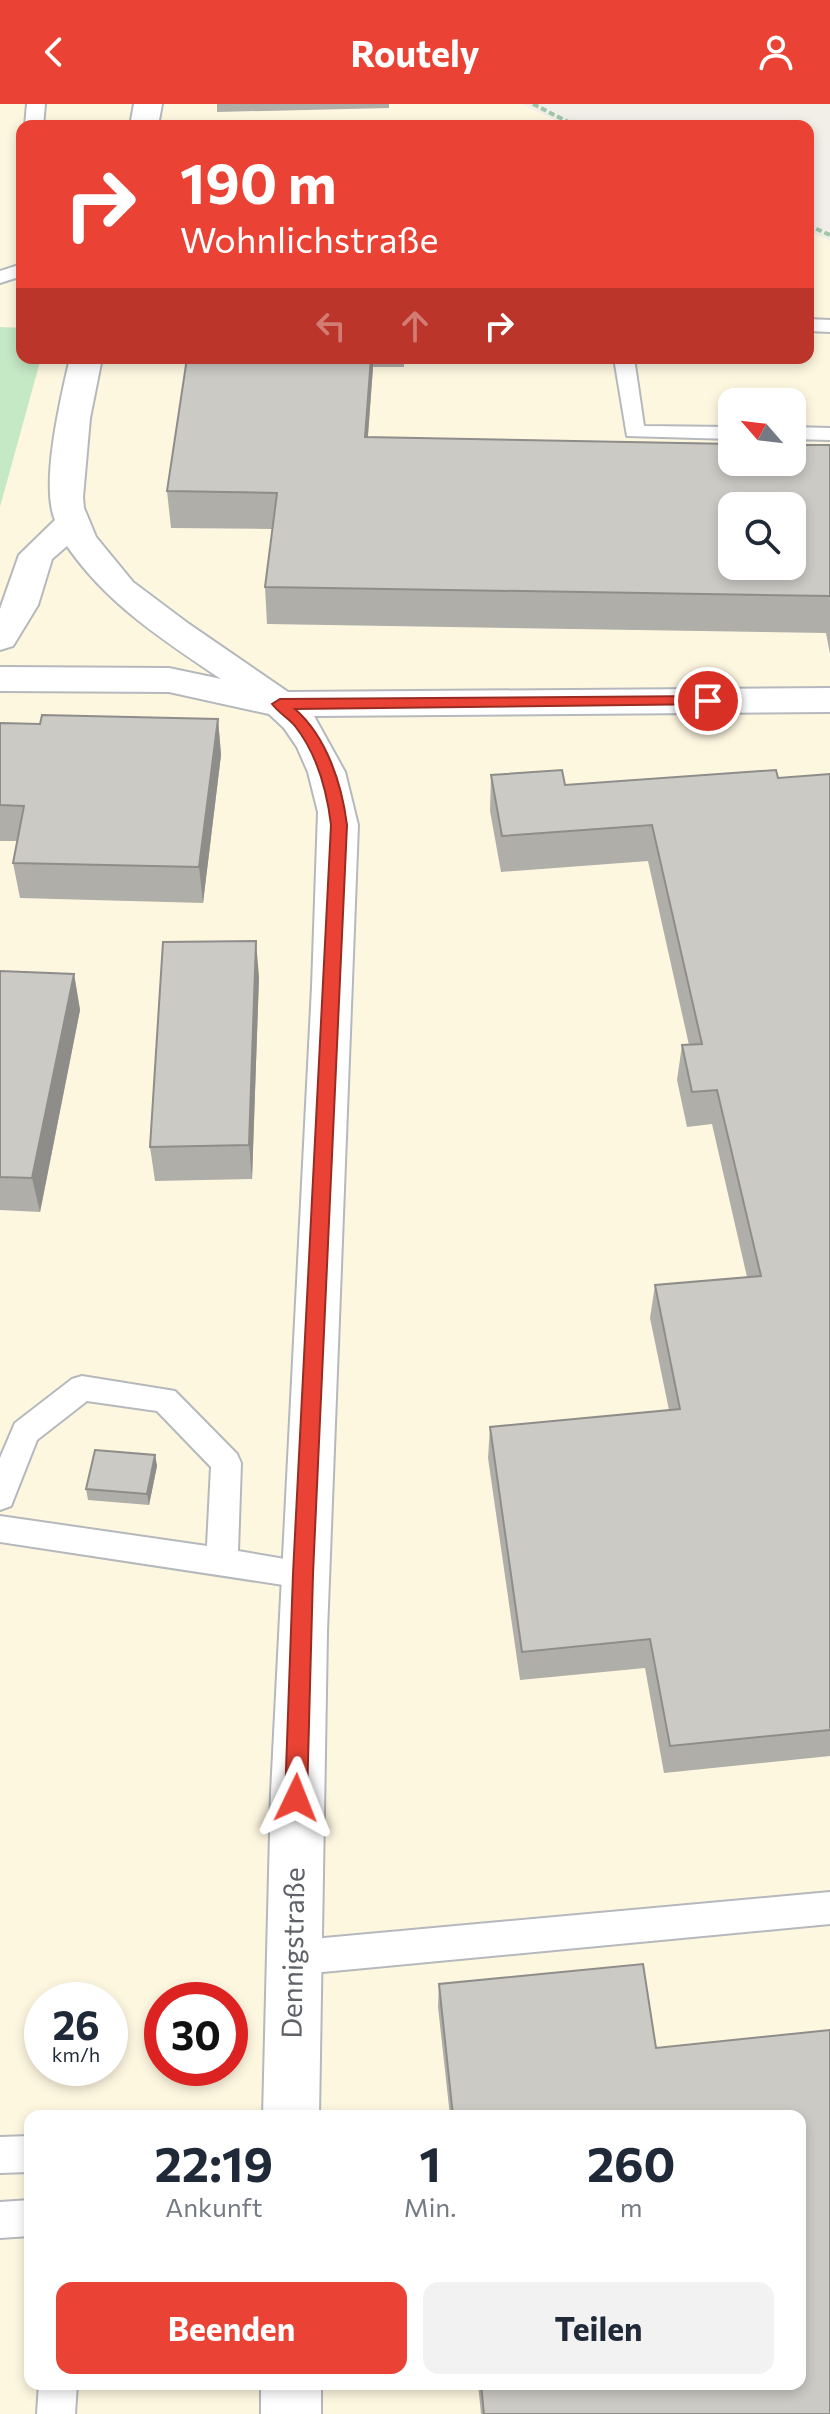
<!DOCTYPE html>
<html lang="de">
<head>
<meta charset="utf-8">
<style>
	body { margin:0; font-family:Commissioner,sans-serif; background:#f2f2f3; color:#1f2937; height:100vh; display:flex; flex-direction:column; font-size:30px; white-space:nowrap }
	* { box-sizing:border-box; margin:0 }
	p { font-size:26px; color:#747a83 }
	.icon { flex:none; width:44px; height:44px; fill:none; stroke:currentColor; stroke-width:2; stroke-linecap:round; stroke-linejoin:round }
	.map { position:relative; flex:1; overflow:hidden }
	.sheet { position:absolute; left:24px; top:2006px; width:782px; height:280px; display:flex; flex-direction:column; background:#fff; border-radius:16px; box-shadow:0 4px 12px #0003 }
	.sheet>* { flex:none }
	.top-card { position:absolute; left:16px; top:16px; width:798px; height:244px; border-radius:16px; box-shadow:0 4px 12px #0003; background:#ea4335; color:#fff; overflow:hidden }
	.needle { width:52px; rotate:298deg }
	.fabs { position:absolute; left:718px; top:284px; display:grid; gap:16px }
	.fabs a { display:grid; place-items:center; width:88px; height:88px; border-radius:16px; background:#fff; box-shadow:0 4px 12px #0003; font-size:40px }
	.speed { position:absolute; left:24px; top:1878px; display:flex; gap:16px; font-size:40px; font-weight:700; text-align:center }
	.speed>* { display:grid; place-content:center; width:104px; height:104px; border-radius:50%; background:#fff; box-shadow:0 4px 12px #0003; line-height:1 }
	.speed small { font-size:20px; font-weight:400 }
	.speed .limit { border:12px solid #d22; background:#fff; color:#111 }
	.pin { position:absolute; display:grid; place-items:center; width:68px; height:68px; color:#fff; margin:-34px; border:4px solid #fff; border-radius:50%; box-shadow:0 2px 8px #0007 }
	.me { position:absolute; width:88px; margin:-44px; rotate:2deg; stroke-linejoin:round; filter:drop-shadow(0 0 6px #0008) }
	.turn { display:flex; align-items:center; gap:28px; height:168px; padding:0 32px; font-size:36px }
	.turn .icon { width:104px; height:104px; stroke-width:2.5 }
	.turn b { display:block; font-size:56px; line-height:68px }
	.lanes { display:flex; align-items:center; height:76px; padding:0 32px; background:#0003; justify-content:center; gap:40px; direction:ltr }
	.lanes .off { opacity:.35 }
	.eta { display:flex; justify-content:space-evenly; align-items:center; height:136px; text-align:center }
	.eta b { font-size:48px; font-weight:700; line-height:56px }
	.primary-button { display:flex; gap:16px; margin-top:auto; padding:16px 32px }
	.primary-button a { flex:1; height:92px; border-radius:16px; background:#ea4335; color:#fff; font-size:32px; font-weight:700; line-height:92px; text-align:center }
	.primary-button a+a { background:#f2f2f3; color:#1f2937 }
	header { display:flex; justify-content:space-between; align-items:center; height:104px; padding:0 32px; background:#ea4335; color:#fff; font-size:36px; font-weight:700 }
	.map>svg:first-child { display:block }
</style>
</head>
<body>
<header><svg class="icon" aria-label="back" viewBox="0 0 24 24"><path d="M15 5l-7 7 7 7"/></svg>Routely<svg class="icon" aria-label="person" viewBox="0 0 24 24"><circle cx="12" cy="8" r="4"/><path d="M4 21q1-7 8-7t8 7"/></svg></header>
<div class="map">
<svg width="830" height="2310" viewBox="0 0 830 2310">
	<rect width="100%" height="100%" fill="#f1efe8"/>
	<path fill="#fef7e0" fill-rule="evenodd" d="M0 0H521L568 22H22V254H808V127L830 137V2310H0ZM732 298H792V358H732ZM732 402H792V462H732ZM42 1896H110V1964H42ZM162 1896H230V1964H162ZM30 2012H800V2280H30Z"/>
	<path fill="#c5e8c5" d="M0 223 22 224V254H41L0 403Z"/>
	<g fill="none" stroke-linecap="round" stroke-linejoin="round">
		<defs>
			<g id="service">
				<path d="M27 0H45L43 22H25Z"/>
				<path d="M22 160V172L0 179V167Z"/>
				<path d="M808 215 830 216V228L808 227Z"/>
				<path d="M614 254H634L644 322 732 323V335L627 332Z"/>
				<path d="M792 323 830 324V336L792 335Z"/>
				<path d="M82 1272 175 1287 237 1350 241 1359 238 1447 314 1460 318 1470 314 1480 303 1484 0 1438V1412L207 1442 211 1363 157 1307 87 1297 37 1336 11 1402 0 1406V1354L15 1319 72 1275Z"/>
				<path d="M830 1788V1820L291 1871 279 1866 274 1854 279 1842 291 1837Z"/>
				<path d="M30 2032V2068L0 2069V2033Z"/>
				<path d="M30 2096V2132L0 2134V2098Z"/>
				<path d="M39 2280H77L75 2310H37Z"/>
			</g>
			<g id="minor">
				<path d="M134 0H162L158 22H130Z"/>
				<path d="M70 254H102L90 314 83 393 84 404 96 433 133 478 189 520 288 588 830 584V608L314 612 345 668 358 721 327 1528 319 2012H263L271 1689 312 883 318 708 308 668 297 643 284 624 269 610 169 588 0 587V563L169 564 221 575C163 536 107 500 67 442L52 455 38 501 13 542 0 546V505L19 451 55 416C40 380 61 293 70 254Z"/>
				<rect x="261" y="2280" width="60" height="30"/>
			</g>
		</defs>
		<use href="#service" stroke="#b5b8bc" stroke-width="4"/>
		<use href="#minor" stroke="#b5b8bc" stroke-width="4"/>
		<g stroke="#9cc7a9" stroke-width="4" stroke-dasharray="6 3" stroke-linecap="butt">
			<path d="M533 0 576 22"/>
			<path d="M808 121 830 131"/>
		</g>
		<use href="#service" fill="#fff" fill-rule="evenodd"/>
		<use href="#minor" fill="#fff" fill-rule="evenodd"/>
	</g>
	<g fill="#afaea9">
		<path d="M217 0H389V4L217 8Z"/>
		<path d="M187 254H404V263H373L368 333 830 341V550L826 529 267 520 265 483 272 425 171 424 167 387Z"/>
		<path d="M218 615 221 651 203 799 20 794 13 759 17 737H0V619L40 620Z"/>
		<path d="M830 670V1652L664 1669 645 1564 520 1576 488 1354 490 1323 669 1306 650 1214 655 1181 747 1173 712 1020 687 1023 677 976 682 941H689L648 757 501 768 490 707 491 671 565 681 778 674Z"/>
		<path d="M0 867 74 870 80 906 40 1108 0 1106Z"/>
		<path d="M259 873 252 1075 155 1077 150 1043Z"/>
		<path d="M155 1351 157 1362 149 1401 88 1396 86 1385Z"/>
		<path d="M643 1860 656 1944 830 1926V2310H481L478 2280H800V2012H450L438 1903 439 1880Z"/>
	</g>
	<g fill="#8f8d8a">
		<path d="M371 254H373V263L365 369V333Z"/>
		<path d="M218 615 221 651 203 799 199 763Z"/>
		<path d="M256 837 259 873 252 1075 249 1041Z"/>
		<path d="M74 870 80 906 40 1108 32 1074Z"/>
		<path d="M155 1351 157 1362 149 1401 147 1390Z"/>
	</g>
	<g fill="#cccac5" stroke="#8f8d8a" stroke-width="2" fill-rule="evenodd">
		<path d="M187 254H371L365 333 732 340V358H792V341H830V492L265 483 277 389 167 387ZM732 402H792V462H732Z"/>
		<path d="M42 611 218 615 199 763 13 759 24 702 0 701V619L40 620Z"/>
		<path d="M562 666 565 681 776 666 778 674 830 670V1626L670 1642 650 1535 522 1548 490 1323 680 1305 655 1181 761 1172 717 986 692 988 682 941 702 940 652 721 502 732 491 671Z"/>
		<path d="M256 837 249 1041 150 1043 163 838Z"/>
		<path d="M0 867 74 870 32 1074 0 1073Z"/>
		<path d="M95 1346 155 1351 147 1390 86 1385Z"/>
		<path d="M643 1860 656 1944 830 1926V2310H484L481 2280H800V2012H453L439 1880Z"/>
	</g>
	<path fill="#ea4335" stroke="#982c22" stroke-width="2" d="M708 592 713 593V600L295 605C327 633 342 681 347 721L313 1470 307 1694 304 1701 296 1704 288 1701 285 1694 293 1470 331 721C327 687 317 650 295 622 288 614 279 609 272 600L280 595Z"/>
	<g text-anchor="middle" stroke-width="7" stroke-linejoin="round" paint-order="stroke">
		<g font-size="28" fill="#5f6368" stroke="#fff">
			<text transform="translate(293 1849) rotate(-89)" y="10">Dennigstraße</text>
		</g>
	</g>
</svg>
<div class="fabs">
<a><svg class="needle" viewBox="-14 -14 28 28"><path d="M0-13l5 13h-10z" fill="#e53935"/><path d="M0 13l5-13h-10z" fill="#747a83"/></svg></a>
<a><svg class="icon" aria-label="search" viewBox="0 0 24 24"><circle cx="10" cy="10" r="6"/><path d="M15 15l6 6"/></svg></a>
</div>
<div class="speed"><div>26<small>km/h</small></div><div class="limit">30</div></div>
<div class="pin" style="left:708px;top:597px;background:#d93025"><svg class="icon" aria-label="arrive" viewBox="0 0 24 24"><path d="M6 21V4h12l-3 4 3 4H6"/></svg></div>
<svg class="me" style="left:296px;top:1694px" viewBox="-20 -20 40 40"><path d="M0-17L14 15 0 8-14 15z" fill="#ea4335" stroke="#fff" stroke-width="4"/></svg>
<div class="top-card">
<div class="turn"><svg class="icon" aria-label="right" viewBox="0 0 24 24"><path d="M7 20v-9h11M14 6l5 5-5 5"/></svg><div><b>190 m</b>Wohnlichstraße</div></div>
<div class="lanes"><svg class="icon off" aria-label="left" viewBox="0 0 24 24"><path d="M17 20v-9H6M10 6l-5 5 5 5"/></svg><svg class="icon off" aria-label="ahead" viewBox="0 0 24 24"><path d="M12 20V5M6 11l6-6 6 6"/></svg><svg class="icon" aria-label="right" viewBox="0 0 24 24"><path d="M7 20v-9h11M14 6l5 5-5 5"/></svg></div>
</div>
<section class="sheet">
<div class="eta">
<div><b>22:19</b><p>Ankunft</p></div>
<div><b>1</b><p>Min.</p></div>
<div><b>260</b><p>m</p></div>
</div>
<div class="primary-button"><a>Beenden</a><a>Teilen</a></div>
</section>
</div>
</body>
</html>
